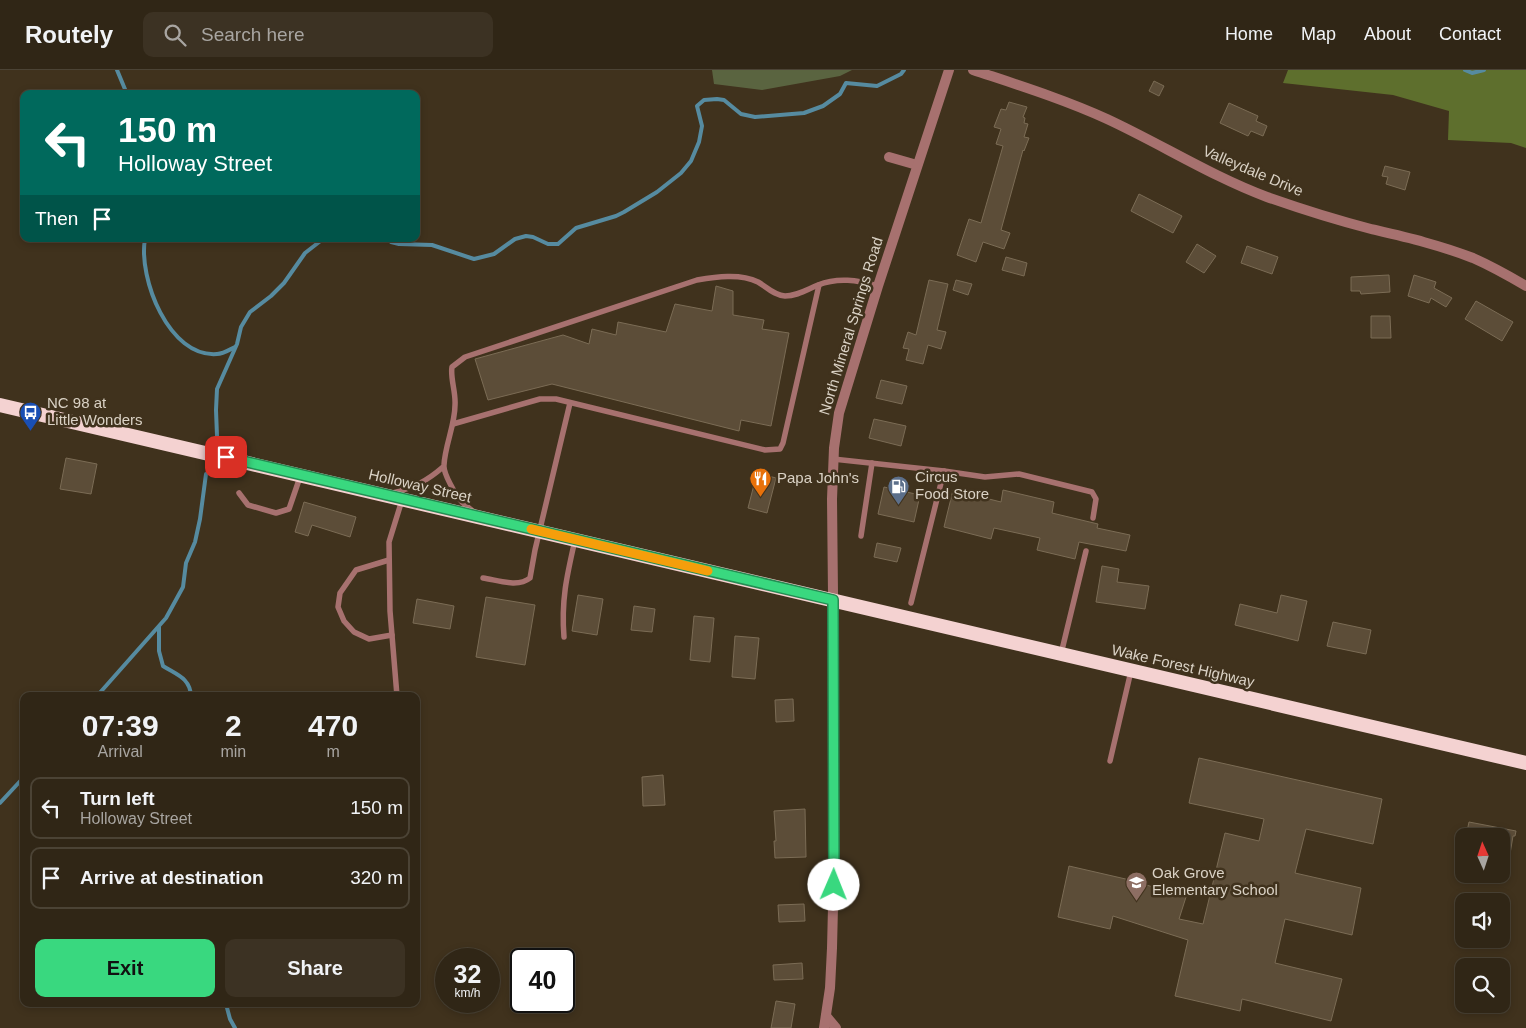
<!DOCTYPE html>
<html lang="en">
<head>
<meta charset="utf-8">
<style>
	body { margin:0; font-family:Helvetica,sans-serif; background:#3c3223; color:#f1f3f6; height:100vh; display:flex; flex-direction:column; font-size:19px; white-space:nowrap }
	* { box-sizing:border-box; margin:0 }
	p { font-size:16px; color:#a8a5a1 }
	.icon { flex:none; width:28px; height:28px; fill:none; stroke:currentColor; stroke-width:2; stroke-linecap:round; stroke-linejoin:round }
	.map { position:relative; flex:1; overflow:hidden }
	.details { position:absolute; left:20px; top:622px; width:400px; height:315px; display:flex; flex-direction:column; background:#302616; border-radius:10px; box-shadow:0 2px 8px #0003,0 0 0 1px #4b4335 }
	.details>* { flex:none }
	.hud { position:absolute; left:20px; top:20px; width:400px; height:152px; border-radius:10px; box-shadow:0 2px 8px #0003,0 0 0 1px #4b4335; background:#00695c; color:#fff; overflow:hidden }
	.needle { width:32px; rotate:357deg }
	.controls { position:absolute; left:1455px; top:758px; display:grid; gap:10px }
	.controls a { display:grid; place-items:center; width:55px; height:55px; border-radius:10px; background:#302616; box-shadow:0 2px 8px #0003,0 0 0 1px #4b4335; font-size:25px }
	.speed { position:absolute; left:435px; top:878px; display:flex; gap:10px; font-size:25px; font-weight:700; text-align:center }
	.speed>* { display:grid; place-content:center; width:65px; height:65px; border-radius:50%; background:#302616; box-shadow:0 2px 8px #0003,0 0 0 1px #4b4335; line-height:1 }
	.speed small { font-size:12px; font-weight:400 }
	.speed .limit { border:2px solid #111; border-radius:8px; background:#fff; color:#111 }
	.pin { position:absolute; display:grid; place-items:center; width:42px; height:42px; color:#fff; margin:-21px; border-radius:10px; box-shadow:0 2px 8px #0006 }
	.me { position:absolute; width:55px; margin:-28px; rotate:1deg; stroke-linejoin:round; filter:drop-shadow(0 0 4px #0008) }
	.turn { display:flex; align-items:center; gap:18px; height:105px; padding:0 15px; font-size:22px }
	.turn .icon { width:65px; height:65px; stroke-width:2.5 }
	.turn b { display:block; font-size:35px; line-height:42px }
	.then { display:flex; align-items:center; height:48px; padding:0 15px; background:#0003; gap:10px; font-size:19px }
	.eta { display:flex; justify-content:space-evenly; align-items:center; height:85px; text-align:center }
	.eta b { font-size:30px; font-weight:600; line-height:35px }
	.cta { display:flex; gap:10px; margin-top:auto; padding:10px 15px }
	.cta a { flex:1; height:58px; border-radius:10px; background:#39d87f; color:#111; font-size:20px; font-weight:600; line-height:58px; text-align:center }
	.cta a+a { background:#3c3223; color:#f1f3f6 }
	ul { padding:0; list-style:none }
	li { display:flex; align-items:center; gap:15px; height:62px; margin:0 10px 8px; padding:0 5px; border:2px solid #4b4335; border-radius:10px }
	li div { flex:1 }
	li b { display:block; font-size:19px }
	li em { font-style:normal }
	header { display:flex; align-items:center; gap:30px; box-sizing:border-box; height:70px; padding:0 25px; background:#302616; border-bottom:1px solid #4b4335 }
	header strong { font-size:24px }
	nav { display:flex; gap:28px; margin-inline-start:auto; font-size:18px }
	.search { width:350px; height:45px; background:#3c3223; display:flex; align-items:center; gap:12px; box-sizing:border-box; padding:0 18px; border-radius:10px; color:#a8a5a1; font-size:19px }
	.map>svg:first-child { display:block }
</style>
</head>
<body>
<header>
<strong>Routely</strong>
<div class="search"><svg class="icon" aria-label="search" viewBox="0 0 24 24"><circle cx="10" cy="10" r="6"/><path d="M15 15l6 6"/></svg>Search here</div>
<nav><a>Home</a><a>Map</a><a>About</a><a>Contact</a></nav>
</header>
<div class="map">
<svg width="1526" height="958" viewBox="0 0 1526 958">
	<rect width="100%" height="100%" fill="#40321d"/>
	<path fill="#5a6440" d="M712 0H852L840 6 762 20 714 14Z"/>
	<path fill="#5e6f2d" d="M1288 0H1526V78L1511 73 1448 70 1449 41 1393 25 1283 13Z"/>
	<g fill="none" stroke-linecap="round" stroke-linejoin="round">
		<g stroke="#568ba0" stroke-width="4">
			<path d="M117 0 127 24"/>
			<path d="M1465 0 1472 3 1484 0"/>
			<path d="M145 169C138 208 169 288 217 284 223 284 229 280 235 277"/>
			<path d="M387 169 391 172 399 174 432 175 474 189 494 184 515 169 526 166 533 167 548 174H558L576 158 616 146 624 142 657 122 681 103 691 91 699 72 702 56 697 36 704 30 717 29 724 30 741 44 755 47 804 43 823 36 840 24 846 13 877 16 901 4 904 0"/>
			<path d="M217 366 216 340 217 319 237 274 241 257 250 242 271 226 284 213 305 183 323 169"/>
			<path d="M159 557V581L163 596C177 605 190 608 191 626"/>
			<path d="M97 626 166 548 183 517 186 493 195 472 200 449 206 404"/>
			<path d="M0 733 24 707"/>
			<path d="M226 934 230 949 235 958"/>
		</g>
	</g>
	<g fill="#5c4d38" stroke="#7b6c55">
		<path d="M1154 11 1164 16 1159 26 1149 21Z"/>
		<path d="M1009 32 1027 37 1023 47 1025 48 1024 53 1028 54 1024 67 1029 68 1024 81 1023 80 1001 160 1010 163 1004 179 983 172 976 192 957 185 969 149 981 153 1003 76 996 74 1001 59 994 57 1001 39 1006 40Z"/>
		<path d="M1229 33 1258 46 1256 51 1267 56 1263 66 1251 61 1248 66 1220 53Z"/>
		<path d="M1385 96 1410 102 1405 120 1386 114 1388 107 1382 106Z"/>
		<path d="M1139 124 1182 146 1173 163 1131 141Z"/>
		<path d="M1197 174 1216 186 1204 203 1186 192Z"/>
		<path d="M1247 176 1278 187 1272 204 1241 193Z"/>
		<path d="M1006 187 1027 193 1024 206 1002 200Z"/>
		<path d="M1389 205 1390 222 1361 224 1360 221H1351V207Z"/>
		<path d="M1414 205 1436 212 1434 218 1452 228 1446 237 1431 228 1429 233 1408 226Z"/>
		<path d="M929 210 948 214 937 260 946 262 941 279 928 275 923 294 906 290 909 279 903 278 908 262 916 265Z"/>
		<path d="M956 210 972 214 968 225 953 220Z"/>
		<path d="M716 216 733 221V245L764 250 762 259 789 263 771 356 741 350 739 361 552 314 488 330 475 289 563 265 589 274 592 259 616 265 618 252 666 262 675 234 712 241Z"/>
		<path d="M1476 231 1513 252 1502 271 1465 249Z"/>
		<path d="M1371 246H1390L1391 268H1371Z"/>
		<path d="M881 310 907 316 902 334 876 328Z"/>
		<path d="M874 349 906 356 901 376 869 368Z"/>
		<path d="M66 388 97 394 91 424 60 419Z"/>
		<path d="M757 403 776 408 767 443 748 438Z"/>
		<path d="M884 417 920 425 914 452 878 444Z"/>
		<path d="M953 420 1001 432 1003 420 1054 432 1052 443 1098 454 1097 458 1130 465 1126 481 1079 472 1075 489 1037 480 1040 468 994 458 991 469 944 457Z"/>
		<path d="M304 432 356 447 350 467 312 455 308 466 295 462Z"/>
		<path d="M877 473 901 478 897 492 874 487Z"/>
		<path d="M1102 496 1119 499 1117 512 1149 516 1145 539 1096 532Z"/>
		<path d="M578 525 603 529 597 565 572 561Z"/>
		<path d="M1281 525 1307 531 1298 571 1235 555 1240 534 1277 543Z"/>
		<path d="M486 527 535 535 525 595 476 587Z"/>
		<path d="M417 529 454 536 450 559 413 553Z"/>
		<path d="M634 536 655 539 652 562 631 560Z"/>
		<path d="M694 546 714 548 710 592 690 590Z"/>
		<path d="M1333 552 1371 560 1366 584 1327 576Z"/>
		<path d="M735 566 759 568 755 609 732 607Z"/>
		<path d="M793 629 794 651 776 652 775 630Z"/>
		<path d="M1199 688 1382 729 1373 774 1306 759 1295 803 1361 818 1352 865 1285 849 1275 893 1342 909 1331 951 1242 929 1240 941 1175 926 1188 870 1113 846 1110 859 1058 847 1069 796 1130 810 1186 827 1179 849 1203 854 1225 763 1259 771 1264 749 1189 733Z"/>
		<path d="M663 705 665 735 643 736 642 707Z"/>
		<path d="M805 739 806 787 775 788 774 771H776L774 741Z"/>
		<path d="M1469 752 1516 761 1515 766H1513L1507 802 1501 801V766H1466Z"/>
		<path d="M804 834 805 851 779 852 778 835Z"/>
		<path d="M802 893 803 909 774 910 773 895Z"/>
		<path d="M776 931 795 934 791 958H771Z"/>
	</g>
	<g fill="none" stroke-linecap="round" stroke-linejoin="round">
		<g stroke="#a7716f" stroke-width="5.5">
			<path d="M453 354 540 329H556L765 380 780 379 783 373 819 215"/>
			<path d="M833 389 944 401 985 407 1019 404 1092 422 1096 429 1093 448"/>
			<path d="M239 423 248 435 276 443 289 439 300 407"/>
			<path d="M393 423C413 418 427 411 443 397"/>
			<path d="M474 442C470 439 466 436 462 432 456 426 443 403 444 395 445 375 455 355 455 335 456 322 450 308 452 297L465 287 697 210C715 207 740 203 758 212 767 217 773 225 785 226 797 226 806 220 818 215 838 207 857 210 878 216"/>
			<path d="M861 466 872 393"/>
			<path d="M389 490 356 500 340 523 338 537 344 551 354 562 369 569 392 565"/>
			<path d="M483 508C497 510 518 518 530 508L535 480 570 333"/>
			<path d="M911 533 944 401"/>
			<path d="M564 567C561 530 567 505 575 470"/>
			<path d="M1061 584 1086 481"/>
			<path d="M397 626 390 541 389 472 402 430"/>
			<path d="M1110 691 1131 601"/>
		</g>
		<g stroke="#a7716f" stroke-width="10">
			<path d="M973 0C1018 15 1063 29 1107 49 1161 74 1211 106 1267 127 1301 139 1336 150 1371 159 1405 167 1440 175 1473 188 1491 196 1509 206 1526 216"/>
			<path d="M889 87 917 95"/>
			<path d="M826 946 836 958"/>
		</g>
		<path stroke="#a7716f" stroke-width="10" d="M824 958 830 918 832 878 834 796V620L832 429 834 378 839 343 878 216 949 0"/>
		<path stroke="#f4d2d1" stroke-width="14" d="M0 335 1526 693"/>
	</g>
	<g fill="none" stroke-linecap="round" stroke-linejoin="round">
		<defs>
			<path id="route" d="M226 387 833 530 834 815"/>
		</defs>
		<use href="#route" stroke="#258c53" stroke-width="12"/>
		<use href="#route" stroke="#39d87f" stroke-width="9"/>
		<path stroke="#f59e0b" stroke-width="9" d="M531 459 708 501"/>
	</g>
	<defs>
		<symbol id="bus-pin" viewBox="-11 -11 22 30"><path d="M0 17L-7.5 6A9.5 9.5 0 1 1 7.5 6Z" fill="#1a4fb4" stroke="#40321d"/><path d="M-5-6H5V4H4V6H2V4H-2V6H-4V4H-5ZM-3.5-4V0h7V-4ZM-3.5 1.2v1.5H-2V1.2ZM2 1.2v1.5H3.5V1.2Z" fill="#fff"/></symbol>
		<symbol id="restaurant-pin" viewBox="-11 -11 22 30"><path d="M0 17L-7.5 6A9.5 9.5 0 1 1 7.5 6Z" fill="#e8710a" stroke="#40321d"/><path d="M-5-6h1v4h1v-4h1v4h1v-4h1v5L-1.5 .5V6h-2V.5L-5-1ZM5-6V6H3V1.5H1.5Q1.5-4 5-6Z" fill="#fff"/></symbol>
		<symbol id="fuel-pin" viewBox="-11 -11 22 30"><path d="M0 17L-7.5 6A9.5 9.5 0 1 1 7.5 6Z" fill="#5c6f8a" stroke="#40321d"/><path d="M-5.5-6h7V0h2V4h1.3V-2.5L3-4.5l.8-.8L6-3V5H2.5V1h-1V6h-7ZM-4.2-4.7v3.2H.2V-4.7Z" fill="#fff"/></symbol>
		<symbol id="school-pin" viewBox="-11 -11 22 30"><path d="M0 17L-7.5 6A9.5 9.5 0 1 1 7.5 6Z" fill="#8d6e63" stroke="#40321d"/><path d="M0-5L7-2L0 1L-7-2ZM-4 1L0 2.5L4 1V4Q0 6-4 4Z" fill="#fff"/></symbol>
	</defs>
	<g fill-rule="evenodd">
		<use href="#bus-pin" x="18" y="330" width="25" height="34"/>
		<use href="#restaurant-pin" x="748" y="396" width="25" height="34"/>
		<use href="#fuel-pin" x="886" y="404" width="25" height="34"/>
		<use href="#school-pin" x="1124" y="800" width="25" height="34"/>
	</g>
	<g text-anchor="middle" stroke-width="5" stroke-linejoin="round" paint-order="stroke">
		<g font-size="15" fill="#dad2c5" stroke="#40321d">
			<text transform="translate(1253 101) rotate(23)" y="5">Valleydale Drive</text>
			<text transform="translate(851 256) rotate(-73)" y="5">North Mineral Springs Road</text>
			<text transform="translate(420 416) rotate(13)" y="5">Holloway Street</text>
			<text transform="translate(1183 596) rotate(13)" y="5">Wake Forest Highway</text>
		</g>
		<g font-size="15" fill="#dad2c5" stroke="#40321d" text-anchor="start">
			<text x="47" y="338">NC 98 at<tspan x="47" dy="17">Little Wonders</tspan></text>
			<text x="915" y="412">Circus<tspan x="915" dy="17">Food Store</tspan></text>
			<text x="777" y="413">Papa John's</text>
			<text x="1152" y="808">Oak Grove<tspan x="1152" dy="17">Elementary School</tspan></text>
		</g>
	</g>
</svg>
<div class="controls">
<a><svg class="needle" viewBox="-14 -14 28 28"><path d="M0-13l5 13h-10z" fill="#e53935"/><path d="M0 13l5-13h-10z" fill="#a8a5a1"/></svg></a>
<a><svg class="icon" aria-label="sound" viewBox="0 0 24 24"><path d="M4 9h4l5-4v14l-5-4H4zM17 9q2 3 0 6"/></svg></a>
<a><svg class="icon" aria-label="search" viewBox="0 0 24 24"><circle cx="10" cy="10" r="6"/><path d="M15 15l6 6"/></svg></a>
</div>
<div class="speed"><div>32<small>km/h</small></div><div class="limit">40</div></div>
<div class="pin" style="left:226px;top:387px;background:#d93025"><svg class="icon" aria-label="arrive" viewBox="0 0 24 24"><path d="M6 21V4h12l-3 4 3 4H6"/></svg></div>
<svg class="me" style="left:834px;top:815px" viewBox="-20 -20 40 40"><circle r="19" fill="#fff"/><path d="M0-13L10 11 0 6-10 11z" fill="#39d87f"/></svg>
<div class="hud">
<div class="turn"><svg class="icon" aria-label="left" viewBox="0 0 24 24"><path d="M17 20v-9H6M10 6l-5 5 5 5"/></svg><div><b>150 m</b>Holloway Street</div></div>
<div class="then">Then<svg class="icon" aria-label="arrive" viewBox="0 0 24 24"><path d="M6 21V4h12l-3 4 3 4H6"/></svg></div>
</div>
<section class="details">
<div class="eta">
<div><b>07:39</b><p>Arrival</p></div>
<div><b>2</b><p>min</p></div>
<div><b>470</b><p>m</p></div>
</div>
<ul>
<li><svg class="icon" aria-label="left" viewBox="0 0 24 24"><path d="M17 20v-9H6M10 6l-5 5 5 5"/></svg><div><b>Turn left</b><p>Holloway Street</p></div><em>150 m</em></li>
<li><svg class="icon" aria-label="arrive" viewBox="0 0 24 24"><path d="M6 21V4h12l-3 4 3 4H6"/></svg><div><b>Arrive at destination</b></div><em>320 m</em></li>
</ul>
<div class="cta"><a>Exit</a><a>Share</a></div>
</section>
</div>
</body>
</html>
